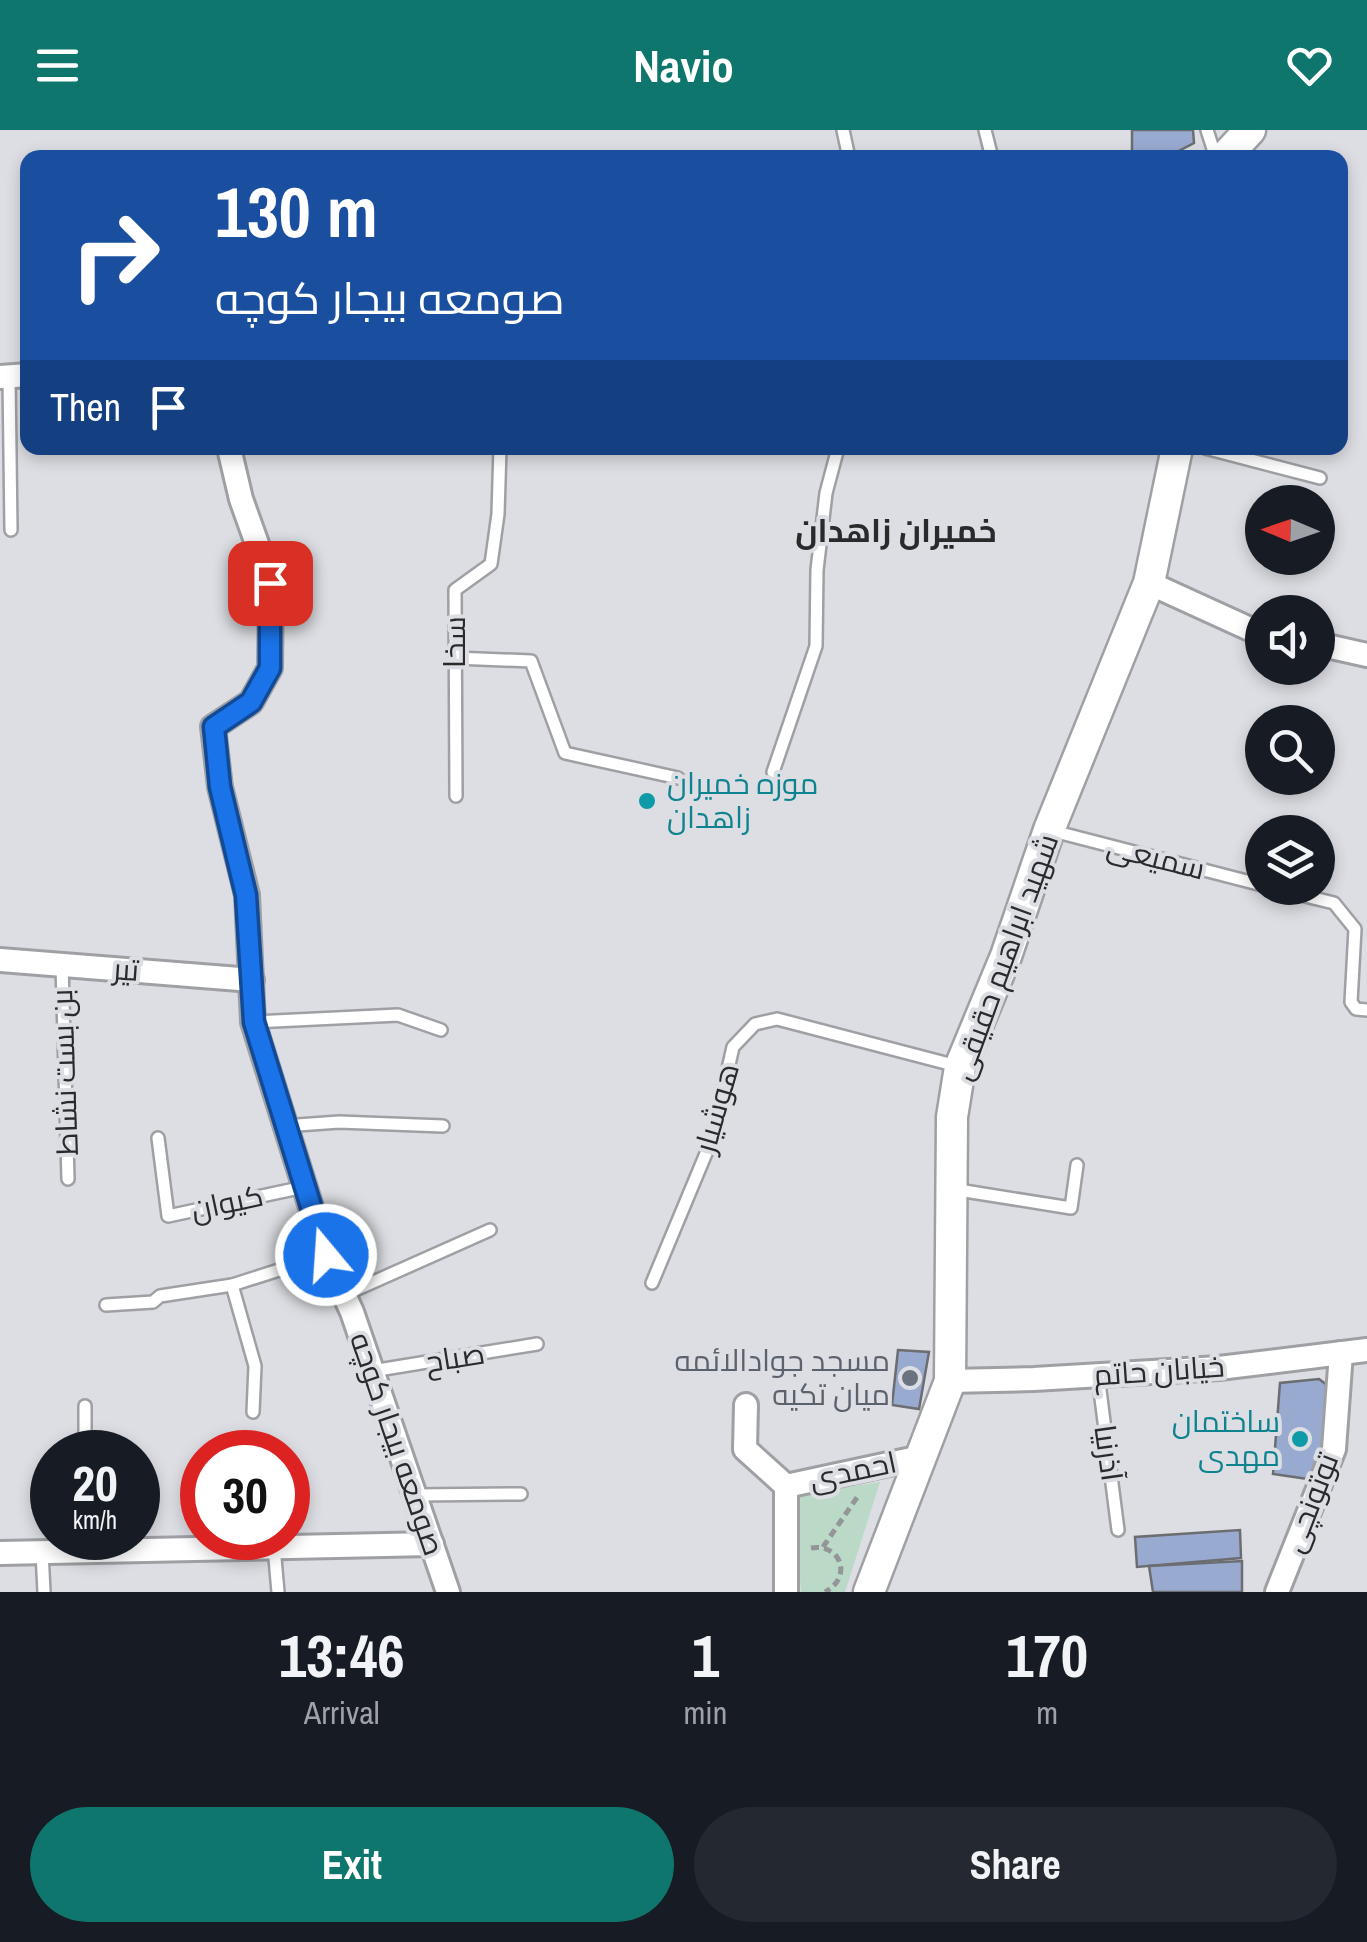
<!DOCTYPE html>
<html lang="en">
<head>
<meta charset="utf-8">
<style>
	body { margin:0; font-family:"Archivo Narrow",Cairo,sans-serif; background:#242831; color:#f1f3f6; height:100vh; display:flex; flex-direction:column; font-size:38px; white-space:nowrap }
	* { box-sizing:border-box; margin:0 }
	p { font-size:32px; color:#9ea1a6 }
	.icon { flex:none; width:55px; height:55px; fill:none; stroke:currentColor; stroke-width:2; stroke-linecap:round; stroke-linejoin:round }
	.map { position:relative; height:1462px; overflow:hidden }
	.sheet { display:flex; flex-direction:column; background:#171b24; flex:1 }
	.sheet>* { flex:none }
	.banner { position:absolute; left:20px; top:20px; width:1328px; height:305px; border-radius:20px; box-shadow:0 5px 15px #0003; background:#1a4fa0; color:#fff; overflow:hidden }
	.needle { width:65px; rotate:272deg }
	.tools { position:absolute; left:1245px; top:355px; display:grid; gap:20px }
	.tools a { display:grid; place-items:center; width:90px; height:90px; border-radius:50%; background:#171b24; box-shadow:0 5px 15px #0003; font-size:50px }
	.speed { position:absolute; left:30px; top:1300px; display:flex; gap:20px; font-size:50px; font-weight:700; text-align:center }
	.speed>* { display:grid; place-content:center; width:130px; height:130px; border-radius:50%; background:#171b24; box-shadow:0 5px 15px #0003; line-height:1 }
	.speed small { font-size:25px; font-weight:400 }
	.speed .limit { border:15px solid #d22; background:#fff; color:#111 }
	.pin { position:absolute; display:grid; place-items:center; width:85px; height:85px; color:#fff; margin:-42px; border-radius:20px; box-shadow:0 5px 15px #0006 }
	.me { position:absolute; width:110px; margin:-55px; rotate:342deg; stroke-linejoin:round; filter:drop-shadow(0 0 8px #0008) }
	.turn { display:flex; align-items:center; gap:35px; height:210px; padding:0 30px; font-size:45px }
	.turn .icon { width:130px; height:130px; stroke-width:2.5 }
	.turn b { display:block; font-size:70px; line-height:85px }
	.then { display:flex; align-items:center; height:95px; padding:0 30px; background:#0003; gap:20px; font-size:38px }
	.eta { display:flex; justify-content:space-evenly; align-items:center; height:170px; text-align:center }
	.eta b { font-size:60px; font-weight:800; line-height:70px }
	.primary-button { display:flex; gap:20px; margin-top:auto; padding:20px 30px }
	.primary-button a { flex:1; height:115px; border-radius:60px; background:#0f766e; color:#fff; font-size:40px; font-weight:800; line-height:115px; text-align:center }
	.primary-button a+a { background:#242831; color:#f1f3f6 }
	header { display:flex; justify-content:space-between; align-items:center; height:130px; padding:0 30px; background:#0f766e; color:#fff; font-size:45px; font-weight:800 }
	.map>svg:first-child { display:block }
</style>
</head>
<body>
<header><svg class="icon" aria-label="menu" viewBox="0 0 24 24"><path d="M4 6h16M4 12h16M4 18h16"/></svg>Navio<svg class="icon" aria-label="heart" viewBox="0 0 24 24"><path d="M12 20l-8-8c-3-5 5-10 8-4 3-6 11-1 8 4z"/></svg></header>
<div class="map">
<svg width="1367" height="1462" viewBox="0 0 1367 1462">
	<rect width="100%" height="100%" fill="#dcdee3"/>
	<path fill="#bad9c6" d="M880 1352 845 1462H801L794 1366Z"/>
	<g fill="#99aad0" stroke="#6b6d71" stroke-width="2.5">
		<path d="M1132 0H1193L1194 13 1165 28H1132Z"/>
		<path d="M898 1220 929 1222 919 1279 892 1275Z"/>
		<path d="M1319 1249 1331 1258 1322 1327 1315 1350 1273 1344 1280 1253Z"/>
		<path d="M1240 1400 1241 1428 1137 1437 1135 1407Z"/>
		<path d="M1242 1431V1462H1153L1149 1436Z"/>
	</g>
	<g fill="none" stroke-linecap="round" stroke-linejoin="round">
		<defs>
			<g id="service">
				<path d="M843 0 849 28"/>
				<path d="M985 0 992 28"/>
				<path d="M1207 0 1216 28"/>
				<path d="M9 247 11 400"/>
				<path d="M1205 318 1320 348"/>
				<path d="M455 528 531 531 565 623 678 648"/>
				<path d="M773 642 816 516 817 440 826 363 838 318"/>
				<path d="M456 666 455 460 491 434 498 384 500 318"/>
				<path d="M1049 700 1262 755"/>
				<path d="M1272 758 1334 773 1355 799 1351 872 1356 879 1367 880"/>
				<path d="M62 835 68 1049"/>
				<path d="M253 892 398 885 441 900"/>
				<path d="M284 996 339 992 443 996"/>
				<path d="M158 1008 168 1086 304 1057"/>
				<path d="M952 1059 1071 1078 1077 1035"/>
				<path d="M652 1153 712 1009 733 917 755 894 777 889 957 936"/>
				<path d="M232 1155 255 1236 253 1282"/>
				<path d="M344 1165 490 1100"/>
				<path d="M106 1175 153 1172 160 1166 232 1155 326 1125"/>
				<path d="M372 1241 537 1214"/>
				<path d="M1098 1245 1118 1400"/>
				<path d="M85 1276V1322"/>
				<path d="M415 1365 521 1364"/>
				<path d="M274 1417 278 1462"/>
				<path d="M42 1422 44 1462"/>
			</g>
			<g id="minor">
				<path d="M0 247 28 245"/>
				<path d="M229 318 241 369 271 453 270 538 251 572 213 597 220 657 247 765 253 892 326 1125 352 1182 448 1462"/>
				<path d="M1149 453 1252 500 1262 502"/>
				<path d="M1318 514 1367 525"/>
				<path d="M0 830 252 850"/>
				<path d="M950 1251 1034 1249 1219 1238 1367 1220"/>
				<path d="M746 1275 745 1319 786 1356 921 1327"/>
				<path d="M786 1356V1462"/>
				<path d="M0 1423 432 1414"/>
				<path d="M1277 1462 1334 1319 1341 1223"/>
			</g>
			<g id="tertiary">
				<path d="M1224 28 1250 0"/>
				<path d="M869 1462 950 1251 952 987 960 937 1006 826 1049 700 1149 453 1177 318"/>
			</g>
		</defs>
		<use href="#service" stroke="#9ea0a4" stroke-width="16"/>
		<use href="#minor" stroke="#9ea0a4" stroke-width="28"/>
		<use href="#tertiary" stroke="#9ea0a4" stroke-width="35"/>
		<g stroke="#939599" stroke-width="5" stroke-dasharray="8 5" stroke-linecap="butt">
			<path d="M823 1417 858 1366"/>
			<path d="M811 1418C841 1413 853 1447 825 1462"/>
		</g>
		<use href="#service" stroke="#fff" stroke-width="11"/>
		<use href="#minor" stroke="#fff" stroke-width="22"/>
		<use href="#tertiary" stroke="#fff" stroke-width="30"/>
	</g>
	<g fill="none" stroke-linecap="round" stroke-linejoin="round">
		<defs>
			<path id="route" d="M270 453V538L251 572 214 597 220 657 246 765 254 892 326 1125"/>
		</defs>
		<use href="#route" stroke="#114b97" stroke-width="25"/>
		<use href="#route" stroke="#1a73e8" stroke-width="18"/>
	</g>
	<g fill="#0f9aa8" stroke="#dcdee3" stroke-width="4">
		<circle cx="647" cy="671" r="10"/>
		<circle cx="1300" cy="1309" r="10"/>
	</g>
	<circle fill="#6b7280" stroke="#dcdee3" stroke-width="4" cx="910" cy="1248" r="10"/>
	<g text-anchor="middle" stroke-width="8" stroke-linejoin="round" paint-order="stroke">
		<g font-size="30" fill="#292a2c" stroke="#dcdee3">
			<text transform="translate(455 512) rotate(-90)" y="10">سخا</text>
			<text transform="translate(1156 728) rotate(14)" y="10">سمیعی</text>
			<text transform="translate(1005 827) rotate(-70)" y="10">شهید ابراهیم حقیقی</text>
			<text transform="translate(126 840) rotate(4)" y="10">تیر</text>
			<text transform="translate(65 942) rotate(-92)" y="10">بن بست نشاط</text>
			<text transform="translate(717 978) rotate(-74)" y="10">هوشیار</text>
			<text transform="translate(227 1073) rotate(-12)" y="10">کیوان</text>
			<text transform="translate(455 1228) rotate(-9)" y="10">صباح</text>
			<text transform="translate(1159 1241) rotate(-4)" y="10">خیابان حاتم</text>
			<text transform="translate(397 1314) rotate(71)" y="10">صومعه بیجار کوچه</text>
			<text transform="translate(1108 1323) rotate(82)" y="10">آذرنیا</text>
			<text transform="translate(853 1341) rotate(-12)" y="10">احمدی</text>
			<text transform="translate(1311 1373) rotate(-69)" y="10">توتونچی</text>
		</g>
		<g font-size="30" fill="#0d838f" stroke="#dcdee3" text-anchor="start">
			<text x="667" y="664">موزه خمیران<tspan x="667" dy="34">زاهدان</tspan></text>
			<text x="1280" y="1302" text-anchor="end">ساختمان<tspan x="1280" dy="34">مهدی</tspan></text>
		</g>
		<g font-size="30" fill="#5b616d" stroke="#dcdee3" text-anchor="end">
			<text x="890" y="1241">مسجد جوادالائمه<tspan x="890" dy="34">میان تکیه</tspan></text>
		</g>
		<g font-size="32" font-weight="bold" fill="#292a2c" stroke="#dcdee3">
			<text x="896" y="412">خمیران زاهدان</text>
		</g>
	</g>
</svg>
<div class="tools">
<a><svg class="needle" viewBox="-14 -14 28 28"><path d="M0-13l5 13h-10z" fill="#e53935"/><path d="M0 13l5-13h-10z" fill="#9ea1a6"/></svg></a>
<a><svg class="icon" aria-label="sound" viewBox="0 0 24 24"><path d="M4 9h4l5-4v14l-5-4H4zM17 9q2 3 0 6"/></svg></a>
<a><svg class="icon" aria-label="search" viewBox="0 0 24 24"><circle cx="10" cy="10" r="6"/><path d="M15 15l6 6"/></svg></a>
<a><svg class="icon" aria-label="layers" viewBox="0 0 24 24"><path d="M12 4l9 5-9 5-9-5zM3 14l9 5 9-5"/></svg></a>
</div>
<div class="speed"><div>20<small>km/h</small></div><div class="limit">30</div></div>
<div class="pin" style="left:270px;top:453px;background:#d93025"><svg class="icon" aria-label="arrive" viewBox="0 0 24 24"><path d="M6 21V4h12l-3 4 3 4H6"/></svg></div>
<svg class="me" style="left:326px;top:1125px" viewBox="-20 -20 40 40"><circle r="17" fill="#1a73e8" stroke="#fff" stroke-width="3"/><path d="M0-11L8 9 0 5-8 9z" fill="#fff"/></svg>
<div class="banner">
<div class="turn"><svg class="icon" aria-label="right" viewBox="0 0 24 24"><path d="M7 20v-9h11M14 6l5 5-5 5"/></svg><div><b>130 m</b>صومعه بیجار کوچه</div></div>
<div class="then">Then<svg class="icon" aria-label="arrive" viewBox="0 0 24 24"><path d="M6 21V4h12l-3 4 3 4H6"/></svg></div>
</div>
</div>
<section class="sheet">
<div class="eta">
<div><b>13:46</b><p>Arrival</p></div>
<div><b>1</b><p>min</p></div>
<div><b>170</b><p>m</p></div>
</div>
<div class="primary-button"><a>Exit</a><a>Share</a></div>
</section>
</body>
</html>
